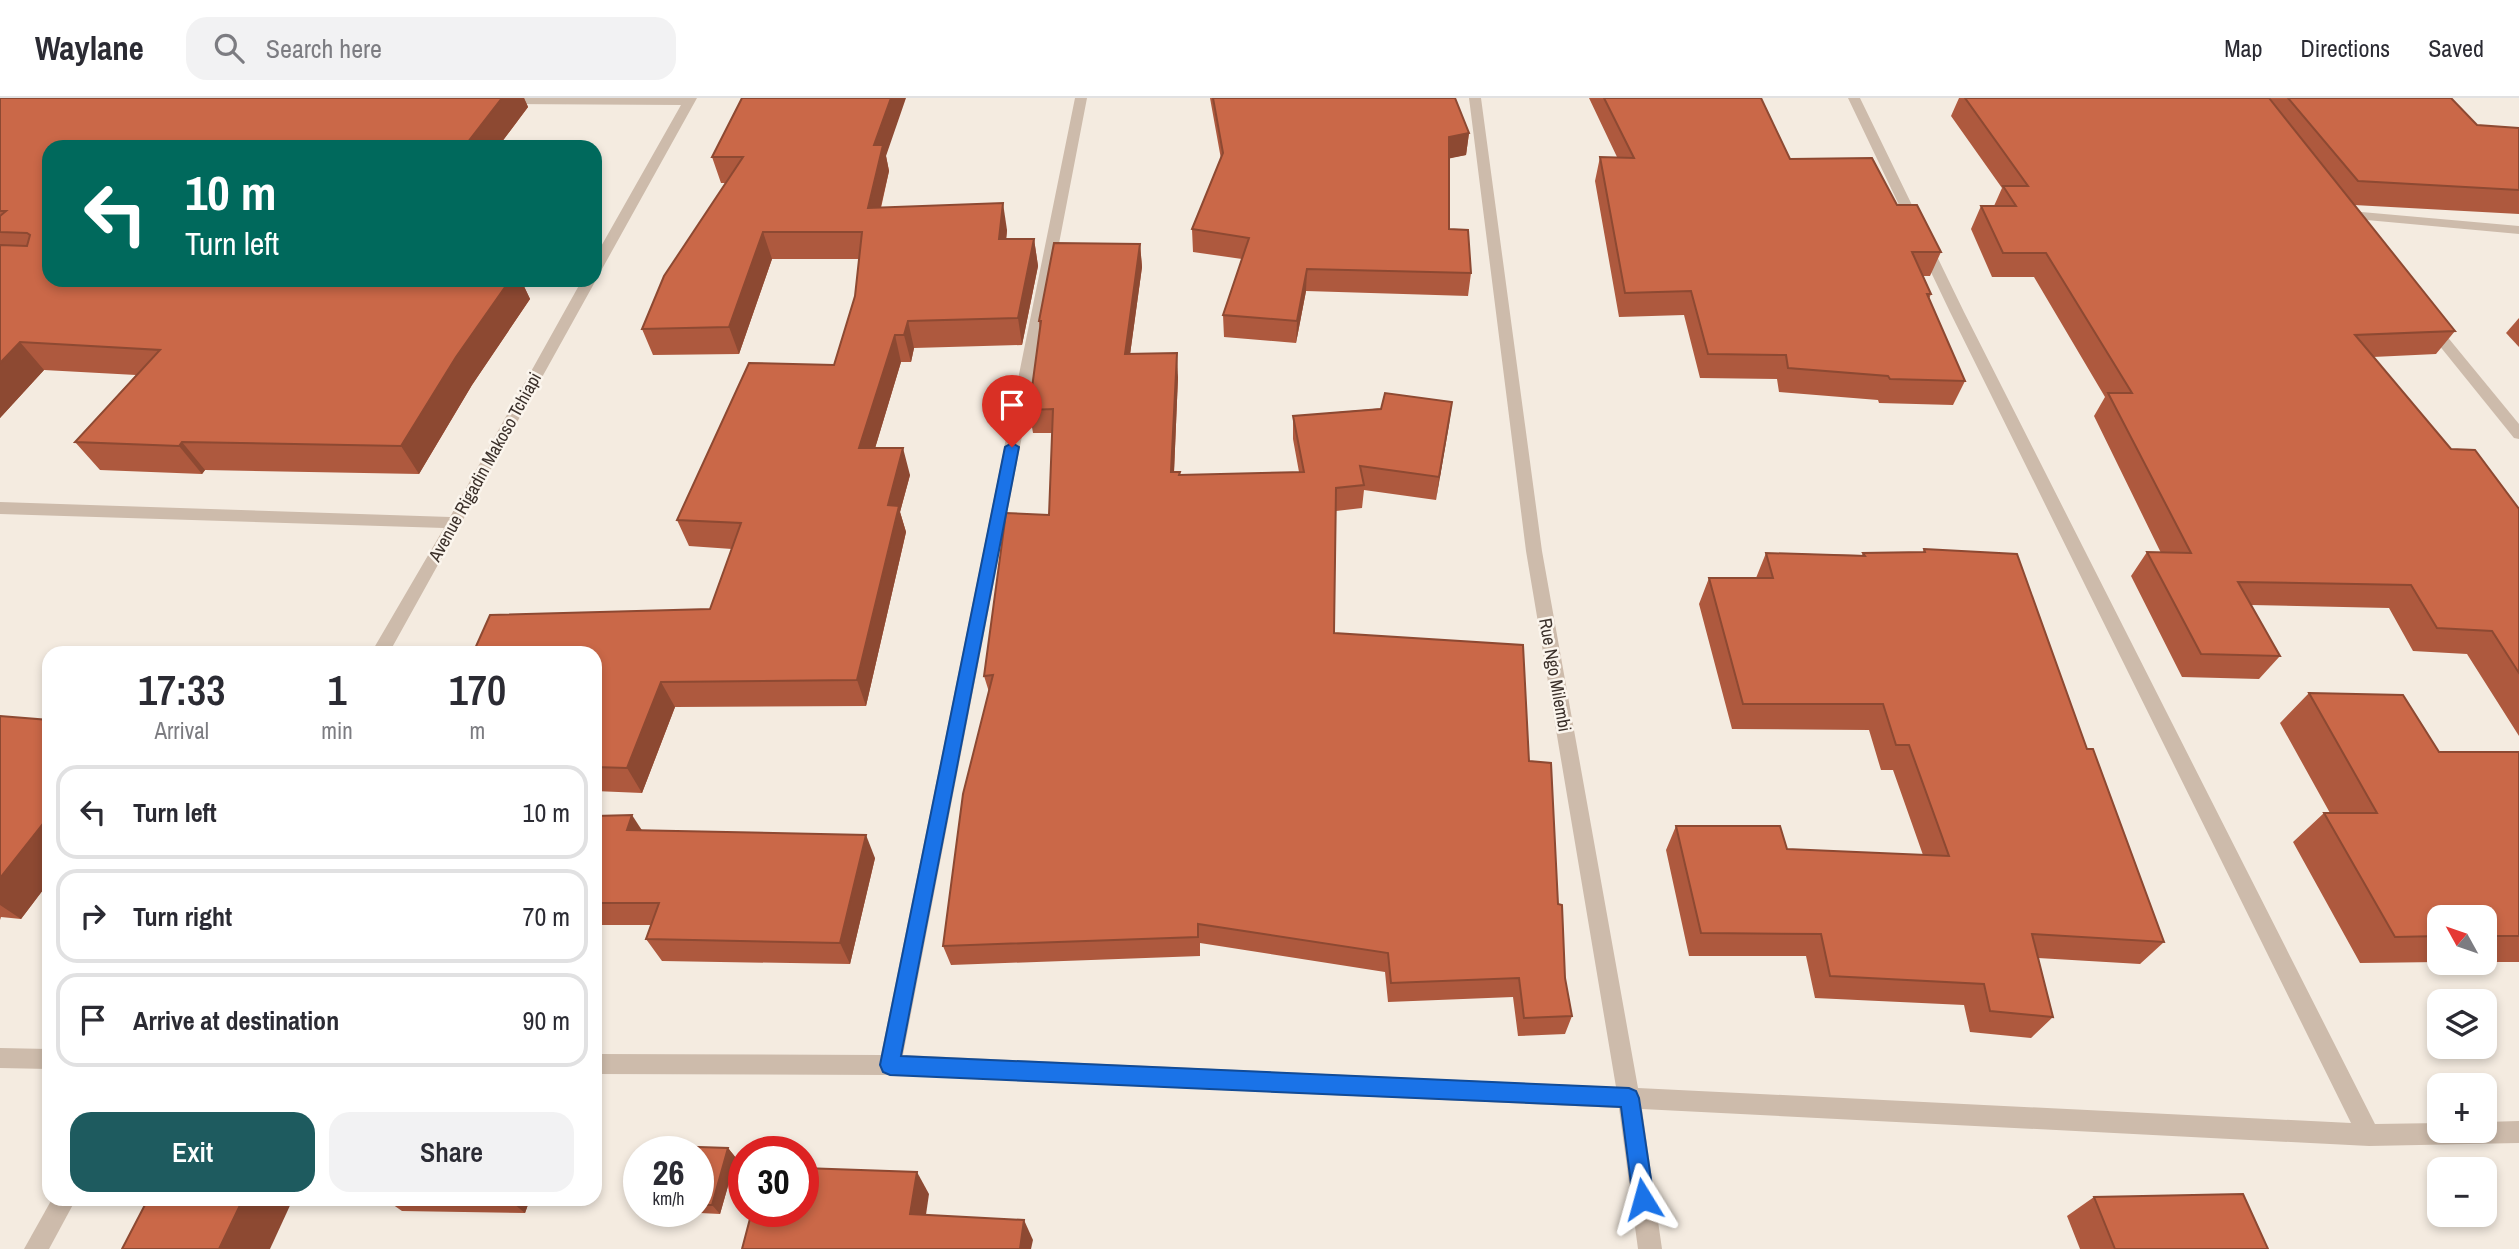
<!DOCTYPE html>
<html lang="en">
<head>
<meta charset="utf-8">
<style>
	body { margin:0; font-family:"Archivo Narrow",sans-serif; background:#f2f2f3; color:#2b2b33; height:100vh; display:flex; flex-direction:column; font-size:26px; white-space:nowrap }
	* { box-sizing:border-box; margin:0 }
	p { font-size:23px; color:#7c7c81 }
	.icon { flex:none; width:38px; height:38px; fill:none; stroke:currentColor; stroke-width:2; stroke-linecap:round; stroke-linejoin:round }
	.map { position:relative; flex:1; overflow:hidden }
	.side { position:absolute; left:42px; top:548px; width:560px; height:560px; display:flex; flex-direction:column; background:#fff; border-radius:21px; box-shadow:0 4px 10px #0003 }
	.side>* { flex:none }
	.banner { position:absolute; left:42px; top:42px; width:560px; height:147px; border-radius:21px; box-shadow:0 4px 10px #0003; background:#00695c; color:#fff; overflow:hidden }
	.needle { width:46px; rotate:310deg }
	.fabs { position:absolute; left:2427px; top:807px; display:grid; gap:14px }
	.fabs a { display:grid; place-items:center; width:70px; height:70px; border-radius:14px; background:#fff; box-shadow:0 4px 10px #0003; font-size:35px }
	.speed { position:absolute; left:623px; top:1038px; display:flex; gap:14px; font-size:35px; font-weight:700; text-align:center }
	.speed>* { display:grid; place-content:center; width:91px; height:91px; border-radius:50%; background:#fff; box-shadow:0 4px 10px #0003; line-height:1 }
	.speed small { font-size:18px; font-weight:400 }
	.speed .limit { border:10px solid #d22; background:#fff; color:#111 }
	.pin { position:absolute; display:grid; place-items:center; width:60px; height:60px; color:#fff; margin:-72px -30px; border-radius:50% 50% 50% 0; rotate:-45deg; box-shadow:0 0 7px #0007 }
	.pin .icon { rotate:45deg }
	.me { position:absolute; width:77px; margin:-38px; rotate:352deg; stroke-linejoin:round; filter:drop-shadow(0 0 5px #0008) }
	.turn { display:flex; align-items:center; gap:24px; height:147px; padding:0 28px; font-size:32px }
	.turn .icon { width:91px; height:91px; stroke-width:2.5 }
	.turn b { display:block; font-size:49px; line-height:60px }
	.eta { display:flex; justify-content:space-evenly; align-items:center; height:119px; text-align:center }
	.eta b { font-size:42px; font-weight:600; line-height:49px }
	.button { display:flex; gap:14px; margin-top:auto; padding:14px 28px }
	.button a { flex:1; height:80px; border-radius:21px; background:#1e5b5f; color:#fff; font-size:28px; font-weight:600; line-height:80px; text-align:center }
	.button a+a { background:#f2f2f3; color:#2b2b33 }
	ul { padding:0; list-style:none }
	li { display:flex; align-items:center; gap:21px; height:94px; margin:0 14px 10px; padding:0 14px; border:4px solid #e1e1e2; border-radius:21px }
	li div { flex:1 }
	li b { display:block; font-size:26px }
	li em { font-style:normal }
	header { display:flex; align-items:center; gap:42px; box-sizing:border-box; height:98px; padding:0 35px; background:#fff; border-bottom:2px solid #e1e1e2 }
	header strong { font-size:33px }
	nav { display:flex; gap:38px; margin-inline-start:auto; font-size:24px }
	.search { width:490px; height:63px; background:#f2f2f3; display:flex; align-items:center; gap:18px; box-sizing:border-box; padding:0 24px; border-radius:21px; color:#7c7c81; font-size:26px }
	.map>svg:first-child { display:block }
</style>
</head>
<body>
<header>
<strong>Waylane</strong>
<div class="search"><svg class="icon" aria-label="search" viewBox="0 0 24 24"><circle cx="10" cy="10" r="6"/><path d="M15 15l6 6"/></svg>Search here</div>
<nav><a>Map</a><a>Directions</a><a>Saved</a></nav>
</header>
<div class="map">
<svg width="2519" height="1151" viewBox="0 0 2519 1151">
	<rect width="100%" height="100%" fill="#f4ebe0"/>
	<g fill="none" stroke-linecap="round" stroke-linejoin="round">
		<g fill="#cdbbab" fill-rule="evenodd">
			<path d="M697 0 602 171 595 175V159L681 7 504 6 498 3 502 0Z"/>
			<path d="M1075 0H1087L903 957 1616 989 1526 453 1469 0H1481L1542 453 1638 990 2351 1025 1950 214 1848 0H1860L1964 214 2375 1026 2440 1025V1032H2485V1024L2519 1023V1045L2369 1048 1642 1011 1662 1151H1638L1619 1010 890 977 595 976V956L881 957Z"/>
			<path d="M2339 112 2519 128V136L2334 119V113Z"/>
			<path d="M595 181 596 182 389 555H371L444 430 0 416V404L450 419 582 182Z"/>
			<path d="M2431 224 2436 225 2519 326V341L2514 340 2426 231 2424 228Z"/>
			<path d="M0 950 49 951V971L0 970Z"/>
			<path d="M52 1101H76L49 1151H24Z"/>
		</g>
	</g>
	<g fill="#ae593e">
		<path d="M0 0H524L528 9 498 49H49V182H521L530 201 472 287 419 376 205 372 202 376 100 372 75 344 136 277 44 272 0 320Z"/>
		<path d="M1210 0H1455L1469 35 1466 57 1449 60V131L1471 175 1468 198 1306 193 1296 245 1224 239 1223 217 1242 161 1193 154 1192 131 1221 61Z"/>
		<path d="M1589 0H1761L1790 61 1897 107 1941 154 1930 178H1923L1931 196 1929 201 1965 283 1953 307 1879 305 1878 302 1779 294 1777 281 1700 280 1684 217 1619 219 1595 83 1600 59H1617Z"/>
		<path d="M1959 0H2451L2477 27 2519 30V116L2354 107 2455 233 2436 256 2373 259 2451 351 2519 411V638L2467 556 2413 553 2389 510 2251 507 2280 558 2259 581 2182 579 2131 478 2147 454 2161 455 2094 318 2105 299 2034 179H1992L1971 131 1981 108H1994L2002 90 1951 18Z"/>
		<path d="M886 58 889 73 881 110 1007 132 1006 141H1034L1038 168 1022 247 914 250 911 264H901L875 350 910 377 900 414 906 434 866 608 675 609 642 695 595 693V555L710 511 732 451 689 448 677 422 834 267 855 198 859 161H772L739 256 653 257 642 231 725 85H721L712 59Z"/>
		<path d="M1140 146 1142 169 1130 256 1178 279 1174 374 1180 377 1299 374 1293 341V318L1452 304 1436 402 1364 392 1362 410 1336 413 1334 535 1529 663 1558 806 1565 880 1572 918 1565 936 1518 938 1513 899 1388 904 1385 874 1200 845V858L951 867 943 848 989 594 984 578 1049 417 1052 335H1033L1029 312 1040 231 1039 223Z"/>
		<path d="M2519 220V249L2506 235Z"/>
		<path d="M1924 451 2087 651 2164 844 2140 866 2038 860 2053 919 2031 940 1970 934 1964 907 1815 900 1806 858H1689L1666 752 1676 728 1787 751 1923 757 1893 672H1881L1869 632 1732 631 1699 506 1709 480H1756L1766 455 1862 457 1863 455 1923 454Z"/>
		<path d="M2309 595 2439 654H2519V864H2485V819H2440V864L2360 865 2293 744 2324 715H2330L2280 625Z"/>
		<path d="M0 618 49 622V784L21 821 1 819 0 822Z"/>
		<path d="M595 718 642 732 875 760 850 866 662 863 646 841 651 827H595Z"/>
		<path d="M728 1050 736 1060 720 1116 660 1113H698V1054Z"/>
		<path d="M2094 1099 2268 1151H2080L2067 1118Z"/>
		<path d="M390 1101H530L525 1115 402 1113 389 1104Z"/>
	</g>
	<g fill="#8d4932">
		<path d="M502 0H524L528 9 498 49H464Z"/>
		<path d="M891 0H906L886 58 889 73 874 137 868 110 874 47Z"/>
		<path d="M1469 35 1466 57 1447 61 1449 39Z"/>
		<path d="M1003 105 1007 132 1004 167 999 141Z"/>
		<path d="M763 134 772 161 739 256 729 229Z"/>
		<path d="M1034 141 1038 168 1022 247 1018 220Z"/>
		<path d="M1140 146 1142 169 1127 279 1125 256Z"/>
		<path d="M1307 171 1306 193 1296 245 1297 223Z"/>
		<path d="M510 182H521L530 201 472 287 419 376 401 348 456 259Z"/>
		<path d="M908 223 914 250 911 264 904 237Z"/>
		<path d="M895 237 901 264 867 377 859 350Z"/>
		<path d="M20 244 44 272 0 320V265Z"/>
		<path d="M1177 255 1178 279 1173 397 1171 374Z"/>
		<path d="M1452 304 1449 327 1436 402 1439 379Z"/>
		<path d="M182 344 205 372 202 376 179 348Z"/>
		<path d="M903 350 910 377 900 414 906 434 866 608 857 582 888 407Z"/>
		<path d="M661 584 675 609 642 695 627 670Z"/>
		<path d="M632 717 647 740 627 732Z"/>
		<path d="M49 718V784L21 821 0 807V780Z"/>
		<path d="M866 737 875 760 850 866 840 845Z"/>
		<path d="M728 1050 736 1060 720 1116 712 1107Z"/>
		<path d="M917 1074 929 1096 923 1137 910 1116Z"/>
		<path d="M243 1101H293L270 1151H219Z"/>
		<path d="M516 1101H530L525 1115 514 1106Z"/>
		<path d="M1024 1122 1033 1142 1031 1151H1020Z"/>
	</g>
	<g fill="#ca6848" stroke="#8d4932" stroke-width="2">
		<path d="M0 0H502L464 49H49V182H510L456 259 401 348 182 344 179 348 75 344 160 252 20 244 0 265V147L27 148 30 137 27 135 0 134V118L6 113H0Z"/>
		<path d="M742 0H891L874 47H883L868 110 1003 105 999 141H1034L1018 220 908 223 904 237H895L859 350H903L888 407 899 408 857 582 661 584 627 670 595 669V555H473L490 517 710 511 741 425 677 422 749 265 834 267 855 198 862 134H763L729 229 642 231 664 178 743 59H712Z"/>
		<path d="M1213 0H1455L1469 35 1449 39V131L1468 132 1471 175 1307 171 1297 223 1223 217 1249 140 1192 131 1223 55Z"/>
		<path d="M1604 0H1761L1790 61 1872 60 1897 107H1917L1941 154H1912L1931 196H1927L1965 283 1890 281 1888 278 1788 270 1786 257 1708 256 1691 193 1625 195 1600 59 1634 60Z"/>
		<path d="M1965 0H2269L2455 233 2355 237 2451 351 2475 352 2519 411V575L2492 533 2437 530 2411 487 2238 484 2280 558 2201 556 2147 454 2191 455 2108 295H2132L2046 155H2003L1981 108H2016L2003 88H2028Z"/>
		<path d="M2288 0H2451L2477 27 2519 30V92L2358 83Z"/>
		<path d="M1054 145 1140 146 1125 256 1177 255 1171 374H1180L1179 377 1304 374 1293 318 1381 311 1385 295 1452 304 1439 379 1360 368 1364 387 1336 390 1334 535 1523 547 1529 663 1551 665 1558 806 1562 807 1565 880 1572 918 1524 920 1519 880 1391 885 1388 855 1198 826V839L943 848 963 696 993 577 984 578 1006 415 1049 417 1053 311 1029 312 1041 223H1039Z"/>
		<path d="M1924 451 2017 456 2087 651H2093L2164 844 2032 836 2053 919 1990 913 1984 886 1830 878 1821 836 1701 835 1676 728H1780L1787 751 1949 758 1909 647H1896L1883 606H1743L1709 480H1773L1766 455 1865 458 1863 455 1925 454Z"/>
		<path d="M2309 595 2403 597 2439 654H2519V838H2485V819H2440V838L2395 839 2324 715H2377Z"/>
		<path d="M0 618 49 622V718L0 780Z"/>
		<path d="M632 717 627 732 866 737 840 845 646 841 659 805H595V718Z"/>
		<path d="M668 1048 728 1050 712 1107H698V1054H667Z"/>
		<path d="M803 1070 917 1074 910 1116 1024 1122 1020 1151H742L752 1113H803Z"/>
		<path d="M2243 1096 2268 1151H2115L2094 1099Z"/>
		<path d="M148 1101H243L219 1151H122Z"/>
		<path d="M390 1101H516L514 1106 389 1104Z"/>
	</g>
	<path fill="#1a73e8" stroke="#114b97" stroke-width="2" d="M1012 345 1019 349 901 958 1629 990 1636 993 1639 1000 1654 1101 1651 1108 1643 1111 1636 1108 1633 1101 1621 1009 890 977 883 974 880 967 1005 349Z"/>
	<g text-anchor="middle" stroke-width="5" stroke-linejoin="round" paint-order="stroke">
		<g font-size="18" fill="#3b302a" stroke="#fbf5ed">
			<text transform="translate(485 369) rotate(-61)" y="6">Avenue Rigadin Makoso Tchiapi</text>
			<text transform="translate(1555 577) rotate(80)" y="6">Rue Ngo Milembi</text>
		</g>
	</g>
</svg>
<div class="fabs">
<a><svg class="needle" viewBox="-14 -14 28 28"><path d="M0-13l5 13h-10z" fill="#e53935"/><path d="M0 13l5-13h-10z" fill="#7c7c81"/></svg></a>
<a><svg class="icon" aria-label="layers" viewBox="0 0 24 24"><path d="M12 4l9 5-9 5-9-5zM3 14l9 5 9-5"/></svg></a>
<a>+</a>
<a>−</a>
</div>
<div class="speed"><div>26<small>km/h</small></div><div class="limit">30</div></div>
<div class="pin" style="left:1012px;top:349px;background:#d93025"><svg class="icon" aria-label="arrive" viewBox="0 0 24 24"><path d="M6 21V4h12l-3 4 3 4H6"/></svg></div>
<svg class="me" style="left:1643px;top:1101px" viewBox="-20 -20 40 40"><path d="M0-17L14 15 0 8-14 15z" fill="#1a73e8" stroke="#fff" stroke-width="4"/></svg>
<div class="banner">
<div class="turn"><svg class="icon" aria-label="left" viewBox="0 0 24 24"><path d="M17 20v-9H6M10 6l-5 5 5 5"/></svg><div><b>10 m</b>Turn left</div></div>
</div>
<section class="side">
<div class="eta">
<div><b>17:33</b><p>Arrival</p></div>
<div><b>1</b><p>min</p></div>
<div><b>170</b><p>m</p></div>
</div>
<ul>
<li><svg class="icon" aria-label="left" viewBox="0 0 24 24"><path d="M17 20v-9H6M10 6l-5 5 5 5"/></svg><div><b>Turn left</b></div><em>10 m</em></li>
<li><svg class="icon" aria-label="right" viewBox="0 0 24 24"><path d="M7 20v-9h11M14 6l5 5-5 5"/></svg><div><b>Turn right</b></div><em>70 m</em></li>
<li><svg class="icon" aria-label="arrive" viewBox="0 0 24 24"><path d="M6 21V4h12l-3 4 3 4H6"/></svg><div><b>Arrive at destination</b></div><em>90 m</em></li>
</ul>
<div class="button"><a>Exit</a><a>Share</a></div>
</section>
</div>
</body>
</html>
